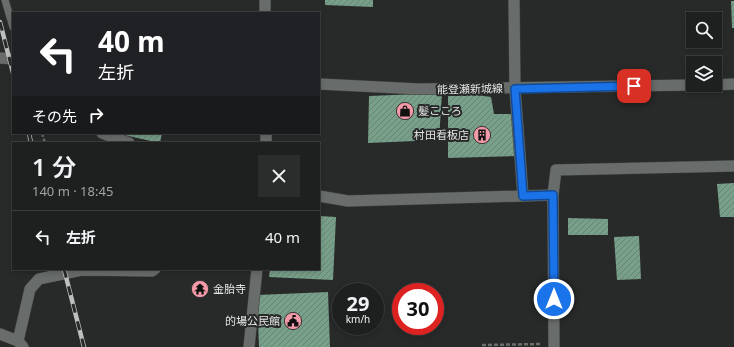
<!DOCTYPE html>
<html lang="ja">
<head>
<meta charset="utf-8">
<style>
	body { margin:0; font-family:"Noto Sans","Noto Sans JP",sans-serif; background:#2b2d2c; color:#f1f3f6; height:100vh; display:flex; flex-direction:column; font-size:15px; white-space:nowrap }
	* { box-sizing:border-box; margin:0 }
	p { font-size:13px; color:#a1a3a4 }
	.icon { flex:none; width:22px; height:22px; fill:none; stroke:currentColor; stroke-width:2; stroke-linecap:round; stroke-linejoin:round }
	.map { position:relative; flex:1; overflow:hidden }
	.sheet { position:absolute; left:12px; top:142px; width:308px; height:128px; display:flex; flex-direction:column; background:#1e201f; border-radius:0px; box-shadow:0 2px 6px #0003,0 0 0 1px #3c3e3d }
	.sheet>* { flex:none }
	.banner { position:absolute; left:12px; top:12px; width:308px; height:122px; border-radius:0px; box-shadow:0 2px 6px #0003,0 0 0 1px #3c3e3d; background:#202124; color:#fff; overflow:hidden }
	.fabs { position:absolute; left:686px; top:12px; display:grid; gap:8px }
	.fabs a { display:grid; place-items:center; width:36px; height:36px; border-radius:0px; background:#1e201f; box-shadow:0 2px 6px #0003,0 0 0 1px #3c3e3d; font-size:20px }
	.speed { position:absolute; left:332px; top:283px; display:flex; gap:8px; font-size:20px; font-weight:700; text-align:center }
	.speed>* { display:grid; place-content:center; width:52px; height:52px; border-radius:50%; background:#1e201f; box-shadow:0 2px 6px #0003,0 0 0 1px #3c3e3d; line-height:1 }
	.speed small { font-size:10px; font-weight:400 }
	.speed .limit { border:6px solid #d22; background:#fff; color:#111 }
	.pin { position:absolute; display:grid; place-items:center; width:34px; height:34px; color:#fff; margin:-17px; border-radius:8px; box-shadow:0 2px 6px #0006 }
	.me { position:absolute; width:44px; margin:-22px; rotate:0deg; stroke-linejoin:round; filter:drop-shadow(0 0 3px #0008) }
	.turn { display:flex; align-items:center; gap:14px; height:84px; padding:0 20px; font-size:18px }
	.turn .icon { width:52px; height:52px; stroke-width:2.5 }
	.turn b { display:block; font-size:28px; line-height:34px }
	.then { display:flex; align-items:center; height:38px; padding:0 20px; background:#0003; gap:8px; font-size:15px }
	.round { display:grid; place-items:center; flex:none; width:42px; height:42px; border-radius:0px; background:#2b2d2c }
	.summary { display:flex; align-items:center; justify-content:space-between; height:68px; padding:0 20px }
	h1 { font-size:24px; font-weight:600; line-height:30px }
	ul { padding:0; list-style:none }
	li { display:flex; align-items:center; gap:12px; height:52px; padding:0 20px; border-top:1px solid #3c3e3d }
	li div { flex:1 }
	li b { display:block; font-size:15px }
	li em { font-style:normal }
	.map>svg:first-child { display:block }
</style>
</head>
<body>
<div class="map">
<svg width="734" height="347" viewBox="0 0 734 347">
	<defs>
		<pattern id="building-hatch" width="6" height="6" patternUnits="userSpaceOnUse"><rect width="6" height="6" fill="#789f89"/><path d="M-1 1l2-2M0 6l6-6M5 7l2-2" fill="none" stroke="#688475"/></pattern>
	</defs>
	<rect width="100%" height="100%" fill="#282a29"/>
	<g fill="url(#building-hatch)">
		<path d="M325 0H373V7L325 5Z"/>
		<path d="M731 1H734V28H732Z"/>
		<path d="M448 91 491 97 494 114H513L520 156 448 158Z"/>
		<path d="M442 93 439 140 368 143 369 96Z"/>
		<path d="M125 133H162L160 143 124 135Z"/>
		<path d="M734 183V217H720L717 184Z"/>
		<path d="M319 216 336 217 333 280 269 277 270 269H319Z"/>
		<path d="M568 218 608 219V235H568Z"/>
		<path d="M639 236 641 279 617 280 614 237Z"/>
		<path d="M328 292 330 347H259L257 295Z"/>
	</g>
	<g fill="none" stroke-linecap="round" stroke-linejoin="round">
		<defs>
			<path id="service" d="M5 0 13 27"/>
			<g id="minor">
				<path d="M265 0V13"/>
				<path d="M514 0 515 89 523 196 553 195"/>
				<path d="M102 133 129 143"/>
				<path d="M266 143V133"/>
				<path d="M319 196 348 201 523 196"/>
				<path d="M0 334 18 341 23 347"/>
				<path d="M18 341 30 289 39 279 82 270 152 271 155 269"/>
				<path d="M249 347 257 269"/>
				<path d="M554 347 553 195 556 170 734 166"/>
			</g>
			<g id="secondary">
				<path d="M0 58 13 59"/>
				<path d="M319 84 419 89 693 85"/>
				<path d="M715 85 734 84"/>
			</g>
		</defs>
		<use href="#service" stroke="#434644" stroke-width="8"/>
		<use href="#minor" stroke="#434644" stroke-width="12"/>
		<use href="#secondary" stroke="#434644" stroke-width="12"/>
		<g stroke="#6c6e6d" stroke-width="2.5" stroke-dasharray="4 2" stroke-linecap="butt">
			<path d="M42 133 45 143"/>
			<path d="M482 345 542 344"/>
		</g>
		<use href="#service" stroke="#686c6a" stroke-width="7"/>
		<use href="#minor" stroke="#686c6a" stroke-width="11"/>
		<use href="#secondary" stroke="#686c6a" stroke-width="11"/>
		<defs>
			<g id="rail">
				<path d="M0 22 13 73"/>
				<path d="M29 133 31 143"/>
				<path d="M64 269 84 347"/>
			</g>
		</defs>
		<use href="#rail" stroke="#bdbfbe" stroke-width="4.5"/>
		<use href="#rail" stroke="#282a29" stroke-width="3" stroke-dasharray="9" stroke-linecap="butt"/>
	</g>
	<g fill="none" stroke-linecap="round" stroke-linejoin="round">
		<defs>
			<path id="route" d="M554 299 553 195 523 196 515 89 634 86"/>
		</defs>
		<use href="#route" stroke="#114b97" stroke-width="10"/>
		<use href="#route" stroke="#1a73e8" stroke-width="7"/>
	</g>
	<defs>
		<symbol id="shop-disc" viewBox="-11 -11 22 22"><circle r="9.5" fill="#f39aa8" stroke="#282a29"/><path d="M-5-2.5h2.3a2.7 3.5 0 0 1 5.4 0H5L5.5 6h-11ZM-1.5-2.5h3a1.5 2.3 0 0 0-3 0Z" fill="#111"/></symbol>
		<symbol id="building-disc" viewBox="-11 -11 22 22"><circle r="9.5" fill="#f39aa8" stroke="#282a29"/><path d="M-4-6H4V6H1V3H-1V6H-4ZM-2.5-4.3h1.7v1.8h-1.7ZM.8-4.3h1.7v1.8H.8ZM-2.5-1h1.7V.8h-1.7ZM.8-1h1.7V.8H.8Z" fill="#111"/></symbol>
		<symbol id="temple-disc" viewBox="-11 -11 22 22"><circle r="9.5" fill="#f39aa8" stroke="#282a29"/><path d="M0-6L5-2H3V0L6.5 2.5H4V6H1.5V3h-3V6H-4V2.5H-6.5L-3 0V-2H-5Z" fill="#111"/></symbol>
		<symbol id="civic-disc" viewBox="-11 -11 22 22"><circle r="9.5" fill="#f39aa8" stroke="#282a29"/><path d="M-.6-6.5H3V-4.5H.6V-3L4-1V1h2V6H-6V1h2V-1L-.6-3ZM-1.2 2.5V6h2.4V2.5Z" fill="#111"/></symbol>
	</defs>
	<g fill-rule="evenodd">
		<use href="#shop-disc" x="395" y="101" width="20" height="20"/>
		<use href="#building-disc" x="472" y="125" width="20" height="20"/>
		<use href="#temple-disc" x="190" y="279" width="20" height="20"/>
		<use href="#civic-disc" x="283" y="311" width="20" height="20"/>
	</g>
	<g text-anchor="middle" stroke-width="4" stroke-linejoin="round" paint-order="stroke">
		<g font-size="11" fill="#e4e6e5" stroke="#282a29">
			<text transform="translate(470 89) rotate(-1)" y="4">能登瀬新城線</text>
		</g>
		<g font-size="11" fill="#e4e6e5" stroke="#282a29" text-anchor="start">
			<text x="418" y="115">髪こころ</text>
			<text x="469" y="139" text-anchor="end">村田看板店</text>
			<text x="213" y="293">金胎寺</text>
			<text x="280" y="325" text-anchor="end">的場公民館</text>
		</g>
	</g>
</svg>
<div class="fabs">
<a><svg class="icon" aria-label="search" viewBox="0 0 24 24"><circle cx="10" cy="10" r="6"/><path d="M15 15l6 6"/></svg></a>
<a><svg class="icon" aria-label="layers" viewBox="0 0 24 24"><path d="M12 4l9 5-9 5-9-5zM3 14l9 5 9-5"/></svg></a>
</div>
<div class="speed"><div>29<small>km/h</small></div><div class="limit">30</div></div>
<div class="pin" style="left:634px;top:86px;background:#d93025"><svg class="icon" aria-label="arrive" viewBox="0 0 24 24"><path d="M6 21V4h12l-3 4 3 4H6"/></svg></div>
<svg class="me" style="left:554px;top:299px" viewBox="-20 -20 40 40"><circle r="17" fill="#1a73e8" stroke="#fff" stroke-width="3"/><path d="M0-11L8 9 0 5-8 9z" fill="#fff"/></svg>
<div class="banner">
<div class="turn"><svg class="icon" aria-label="left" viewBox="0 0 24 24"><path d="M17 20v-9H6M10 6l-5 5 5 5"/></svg><div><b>40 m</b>左折</div></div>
<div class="then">その先<svg class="icon" aria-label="right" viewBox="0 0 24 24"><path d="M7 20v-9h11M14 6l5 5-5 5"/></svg></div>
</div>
<section class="sheet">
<div class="summary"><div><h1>1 分</h1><p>140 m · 18:45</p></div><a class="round"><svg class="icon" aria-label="close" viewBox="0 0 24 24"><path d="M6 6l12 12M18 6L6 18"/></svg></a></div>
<ul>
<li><svg class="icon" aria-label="left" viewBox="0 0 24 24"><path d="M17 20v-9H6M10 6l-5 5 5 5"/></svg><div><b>左折</b></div><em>40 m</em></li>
</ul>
</section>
</div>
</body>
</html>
